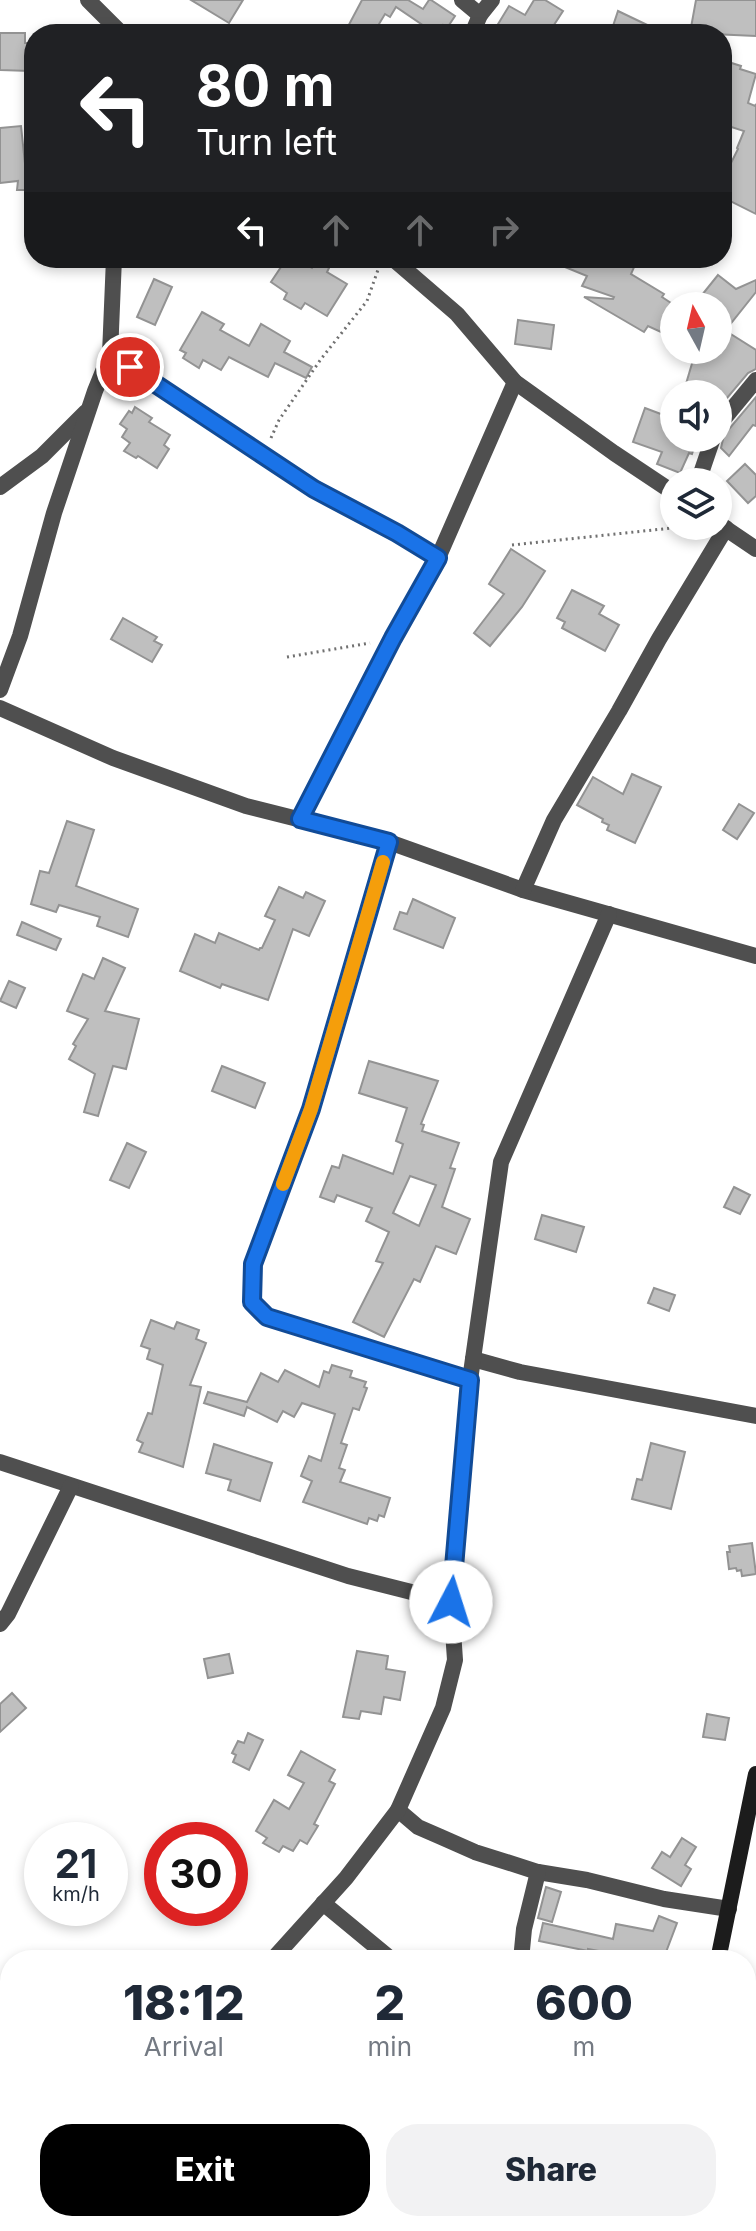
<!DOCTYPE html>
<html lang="en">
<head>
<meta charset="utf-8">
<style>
	body { margin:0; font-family:Inter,sans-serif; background:#f2f2f3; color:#1f2937; height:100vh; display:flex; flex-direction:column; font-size:30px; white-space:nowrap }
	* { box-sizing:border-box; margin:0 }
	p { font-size:26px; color:#747a83 }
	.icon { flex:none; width:44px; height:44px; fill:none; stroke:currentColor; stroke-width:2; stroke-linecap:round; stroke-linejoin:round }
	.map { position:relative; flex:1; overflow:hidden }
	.sheet { position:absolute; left:0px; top:1950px; width:756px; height:282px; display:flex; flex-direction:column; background:#fff; border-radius:32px 32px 0 0; box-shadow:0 4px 12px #0003 }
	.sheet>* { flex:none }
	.hud { position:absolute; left:24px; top:24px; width:708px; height:244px; border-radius:32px; box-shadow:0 4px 12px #0003; background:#202124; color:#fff; overflow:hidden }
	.needle { width:52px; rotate:352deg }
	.tools { position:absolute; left:660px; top:292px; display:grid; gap:16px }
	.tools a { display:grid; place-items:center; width:72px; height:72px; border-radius:50%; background:#fff; box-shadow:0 4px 12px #0003; font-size:40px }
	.speed { position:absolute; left:24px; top:1822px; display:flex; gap:16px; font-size:40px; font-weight:700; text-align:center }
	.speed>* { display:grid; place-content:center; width:104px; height:104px; border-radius:50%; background:#fff; box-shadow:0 4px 12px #0003; line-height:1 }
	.speed small { font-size:20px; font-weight:400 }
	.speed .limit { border:12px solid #d22; background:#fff; color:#111 }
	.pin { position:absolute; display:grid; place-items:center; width:68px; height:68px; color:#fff; margin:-34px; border:4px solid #fff; border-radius:50%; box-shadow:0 2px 8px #0007 }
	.me { position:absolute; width:88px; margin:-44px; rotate:5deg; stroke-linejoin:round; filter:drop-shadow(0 0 6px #0008) }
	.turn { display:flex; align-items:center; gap:28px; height:168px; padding:0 40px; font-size:36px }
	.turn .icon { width:104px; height:104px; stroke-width:2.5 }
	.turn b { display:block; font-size:56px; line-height:68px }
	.lanes { display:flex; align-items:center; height:76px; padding:0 40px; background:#0003; justify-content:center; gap:40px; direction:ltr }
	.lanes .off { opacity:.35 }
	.eta { display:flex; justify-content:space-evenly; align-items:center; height:136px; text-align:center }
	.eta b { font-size:48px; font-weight:800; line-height:56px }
	.cta { display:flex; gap:16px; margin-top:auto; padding:16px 40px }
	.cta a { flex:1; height:92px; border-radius:32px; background:#000; color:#fff; font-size:32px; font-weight:800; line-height:92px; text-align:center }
	.cta a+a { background:#f2f2f3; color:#1f2937 }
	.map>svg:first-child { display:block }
</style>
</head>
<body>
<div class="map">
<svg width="756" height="2231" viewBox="0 0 756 2231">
	<rect width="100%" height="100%" fill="#fff"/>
	<g fill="#bfbfbf" stroke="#939393" stroke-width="2" fill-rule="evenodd">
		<path d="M191 0H243L229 23Z"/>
		<path d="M362 0H408L423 9 429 0H431L455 16 447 28 443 25 438 32 434 30 433 32 396 7 390 17 385 14 373 34H344Z"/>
		<path d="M534 0H545L563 11 548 34H492L509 6 525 15Z"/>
		<path d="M696 0H756V36L690 33Z"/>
		<path d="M618 11 662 32 661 34H639L613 26Z"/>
		<path d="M0 33H25V43H31L30 71 0 70Z"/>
		<path d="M722 60 741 66 740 69 756 74 748 103 755 106 756 104V214L722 197V181L738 149 737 148 744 131 722 124Z"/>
		<path d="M21 126 26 173H34V190H17L18 181 0 183V128Z"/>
		<path d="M295 258 312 268 317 260 329 268 327 272 347 284 327 316 305 303 301 309 284 299 287 293 271 282 285 261 291 264Z"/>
		<path d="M543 258H638L631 274 664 294 662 297 674 305V338L648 326 644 332 584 297 613 299 614 297 582 286 587 276Z"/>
		<path d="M718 275 736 289 756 280V292L728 327 718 319V306H693Z"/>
		<path d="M154 279 172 287 155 325 137 317Z"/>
		<path d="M202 312 224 324 220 330 249 346 261 324 290 341 284 352 312 367 306 378 275 363 268 377 229 357 221 370 203 360 199 368 183 358 186 353 180 350Z"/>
		<path d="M518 320 554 325 551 349 515 344Z"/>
		<path d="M718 326 756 350V369L748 373 722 404 718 402V394H683L696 350H718Z"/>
		<path d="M756 397V426L753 425 729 456 721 448 724 435Z"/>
		<path d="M135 407 152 418 149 422 170 435 164 445 169 449 157 468 138 456 136 458 124 451 130 443 122 437 127 429 120 424 129 411 132 413Z"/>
		<path d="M645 408 674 419V438H697L692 454 689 453 680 473 657 464 662 452 633 442Z"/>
		<path d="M745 464 756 475V496L748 503 727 481Z"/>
		<path d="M511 549 545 571 522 607 490 646 474 633 504 594 489 584Z"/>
		<path d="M572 590 604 606 599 614 619 625 605 651 562 628 565 622 557 618Z"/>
		<path d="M123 618 157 637 154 641 162 645 152 662 111 639Z"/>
		<path d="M632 774 661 787 635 843 607 830 609 825 602 822 603 819 577 805 593 777 623 794Z"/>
		<path d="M739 804 754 813 737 839 723 830Z"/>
		<path d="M67 821 94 830 76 886 138 909 128 937 97 926 100 917 59 905 56 912 31 904 40 871 49 873Z"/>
		<path d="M279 887 303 898 306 892 325 901 309 936 293 929 268 1000 222 984 220 988 180 971 195 934 215 943 219 933 259 950 260 948H262L275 920 265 916Z"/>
		<path d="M413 899 455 918 443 948 394 929 400 912 407 914Z"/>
		<path d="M22 922 61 939 56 950 17 935Z"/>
		<path d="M103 958 125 968 105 1011 139 1019 126 1069 113 1066 98 1116 84 1112 95 1074 69 1059 76 1046 73 1044 88 1019 67 1011 83 974 94 979Z"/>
		<path d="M9 981 25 988 16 1008 0 1001Z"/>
		<path d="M369 1061 438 1081 421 1124 424 1125 422 1131 459 1143 450 1168 455 1169 442 1207 470 1219 456 1254 436 1246 420 1282 414 1279 384 1337 353 1322 383 1263 376 1261 389 1232 366 1221 372 1208 337 1195 334 1202 320 1197 332 1166 339 1168 343 1155 393 1174 403 1144 396 1141 407 1108 359 1093ZM410 1176 436 1185 419 1226 393 1213Z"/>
		<path d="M222 1066 265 1083 255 1108 212 1091Z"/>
		<path d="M127 1143 146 1152 129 1188 110 1180Z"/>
		<path d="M734 1187 750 1195 740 1214 724 1207Z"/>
		<path d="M542 1215 584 1227 576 1252 535 1239Z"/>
		<path d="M654 1288 675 1295 669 1311 648 1303Z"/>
		<path d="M151 1320 174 1329 177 1322 199 1330 196 1339 206 1343 190 1385 201 1387 183 1467 139 1452 143 1443 137 1440 148 1413 152 1414 163 1365 147 1359 150 1349 141 1346Z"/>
		<path d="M332 1365 352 1371 350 1377 366 1382 364 1387 367 1388 359 1410 353 1408 341 1443 347 1445 339 1468 345 1470 340 1482 390 1498 384 1517 379 1515 377 1521 369 1518 367 1524 303 1502 312 1481 301 1476 309 1456 321 1461 335 1414 302 1403 294 1417 283 1411 277 1422 247 1407 244 1416 204 1403 208 1392 247 1402 261 1373 278 1382 285 1370 319 1387 324 1371 329 1373Z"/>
		<path d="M651 1443 685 1452 671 1509 632 1499 637 1479 642 1480Z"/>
		<path d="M214 1444 272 1463 260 1501 228 1490 231 1480 206 1473Z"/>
		<path d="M752 1543 756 1574 742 1576 741 1570 737 1571 736 1568 729 1569 727 1552H730L729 1546Z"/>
		<path d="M357 1651 388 1656 386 1669 405 1672 400 1700 384 1697 381 1714 361 1711 359 1719 343 1717Z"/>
		<path d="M229 1654 233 1673 208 1678 204 1659Z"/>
		<path d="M12 1693 26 1708 0 1732V1704Z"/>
		<path d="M707 1714 729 1718 725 1740 703 1737Z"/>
		<path d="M248 1733 263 1740 249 1770 233 1762 236 1755 232 1753 238 1741 244 1743Z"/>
		<path d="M301 1751 335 1770 329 1781 335 1784 314 1824 318 1826 307 1844 300 1840 293 1851 283 1846 279 1852 263 1843 267 1838 256 1831 274 1800 289 1809 304 1783 288 1775Z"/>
		<path d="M682 1838 696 1847 685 1865 691 1869 681 1886 652 1868 662 1852 670 1857Z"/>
		<path d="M546 1887 561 1892 552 1922 538 1918Z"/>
		<path d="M659 1916 677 1923 663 1960H647L588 1949V1951L539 1941 543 1923 613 1939 616 1924 653 1931Z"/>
	</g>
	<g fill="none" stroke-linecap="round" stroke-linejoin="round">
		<g stroke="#717171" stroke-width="3" stroke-dasharray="2 4" stroke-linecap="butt">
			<path d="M271 438 279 420 321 359 367 301 379 267"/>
			<path d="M512 545 691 526"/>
			<path d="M287 657 370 643"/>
		</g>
		<g stroke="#4f4f4f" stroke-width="16">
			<path d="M88 0 122 34"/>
			<path d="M462 0 480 15"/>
			<path d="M472 34 480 15 492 0"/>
			<path d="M392 258 457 314 515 382 614 453 674 493"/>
			<path d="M110 354 314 489 397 533 438 558 515 382"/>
			<path d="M718 426 756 380"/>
			<path d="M698 482 713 438"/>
			<path d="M0 487 42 456 86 412"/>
			<path d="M719 524 756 549"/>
			<path d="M0 690 20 636 54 513 95 391 110 354 114 258"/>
			<path d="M0 708 113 758 246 806 389 842 523 890 756 956"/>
			<path d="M300 819 393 638 438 558"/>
			<path d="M389 842 311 1109 253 1264 252 1302 267 1317 470 1380"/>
			<path d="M523 890 554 820 619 711 659 639 726 528"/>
			<path d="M473 1359 520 1372 756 1416"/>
			<path d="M0 1462 348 1576 451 1602"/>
			<path d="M0 1624 8 1614 71 1486"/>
			<path d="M398 1810 418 1827 441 1837 475 1852 538 1872 587 1880 664 1899 729 1909"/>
			<path d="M323 1903 392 1960"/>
			<path d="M272 1960 346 1878 398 1810 443 1708 455 1660 451 1602 470 1380 501 1162 609 914"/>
			<path d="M521 1960 524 1929 538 1872"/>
			<path d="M0 2074 10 2095"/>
			<path d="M746 2147 756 2151"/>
			<path d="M53 2222 57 2231"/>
			<path d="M274 2222 278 2231"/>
			<path d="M390 2231 397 2222"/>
		</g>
		<g stroke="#1c1c1c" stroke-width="16">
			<path d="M718 1960 756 1774"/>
			<path d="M648 2231 652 2222"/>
		</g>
	</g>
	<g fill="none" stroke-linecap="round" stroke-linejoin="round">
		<defs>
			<path id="route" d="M130 367 314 489 397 533 438 558 393 638 300 819 389 842 311 1109 253 1264 252 1302 267 1317 470 1380 451 1602"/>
		</defs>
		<use href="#route" stroke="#114b97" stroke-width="20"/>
		<use href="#route" stroke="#1a73e8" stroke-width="14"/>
		<path stroke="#f59e0b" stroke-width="14" d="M283 1184 311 1109 383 862"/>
	</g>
</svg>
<div class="tools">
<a><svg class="needle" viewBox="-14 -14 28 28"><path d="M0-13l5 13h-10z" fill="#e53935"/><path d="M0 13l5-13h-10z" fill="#747a83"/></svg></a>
<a><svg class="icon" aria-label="sound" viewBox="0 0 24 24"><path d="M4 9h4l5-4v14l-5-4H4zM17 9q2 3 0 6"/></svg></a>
<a><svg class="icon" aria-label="layers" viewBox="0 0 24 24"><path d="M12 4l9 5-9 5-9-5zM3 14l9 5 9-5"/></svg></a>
</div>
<div class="speed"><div>21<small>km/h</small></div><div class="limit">30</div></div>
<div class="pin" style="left:130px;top:367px;background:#d93025"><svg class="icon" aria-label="arrive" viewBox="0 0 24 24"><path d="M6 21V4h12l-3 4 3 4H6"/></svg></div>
<svg class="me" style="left:451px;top:1602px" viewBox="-20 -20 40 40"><circle r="19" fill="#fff"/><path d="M0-13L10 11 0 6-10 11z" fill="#1a73e8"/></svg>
<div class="hud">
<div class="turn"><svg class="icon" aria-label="left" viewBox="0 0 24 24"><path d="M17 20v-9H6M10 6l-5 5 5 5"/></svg><div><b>80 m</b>Turn left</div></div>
<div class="lanes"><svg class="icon" aria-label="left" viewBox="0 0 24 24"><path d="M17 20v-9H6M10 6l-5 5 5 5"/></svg><svg class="icon off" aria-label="ahead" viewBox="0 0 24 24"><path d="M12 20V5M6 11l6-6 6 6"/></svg><svg class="icon off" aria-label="ahead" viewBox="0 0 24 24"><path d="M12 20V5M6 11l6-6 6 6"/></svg><svg class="icon off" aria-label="right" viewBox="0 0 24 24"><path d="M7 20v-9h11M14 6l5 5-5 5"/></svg></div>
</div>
<section class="sheet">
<div class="eta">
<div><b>18:12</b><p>Arrival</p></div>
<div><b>2</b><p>min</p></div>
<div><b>600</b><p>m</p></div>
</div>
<div class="cta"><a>Exit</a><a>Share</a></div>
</section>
</div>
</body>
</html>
